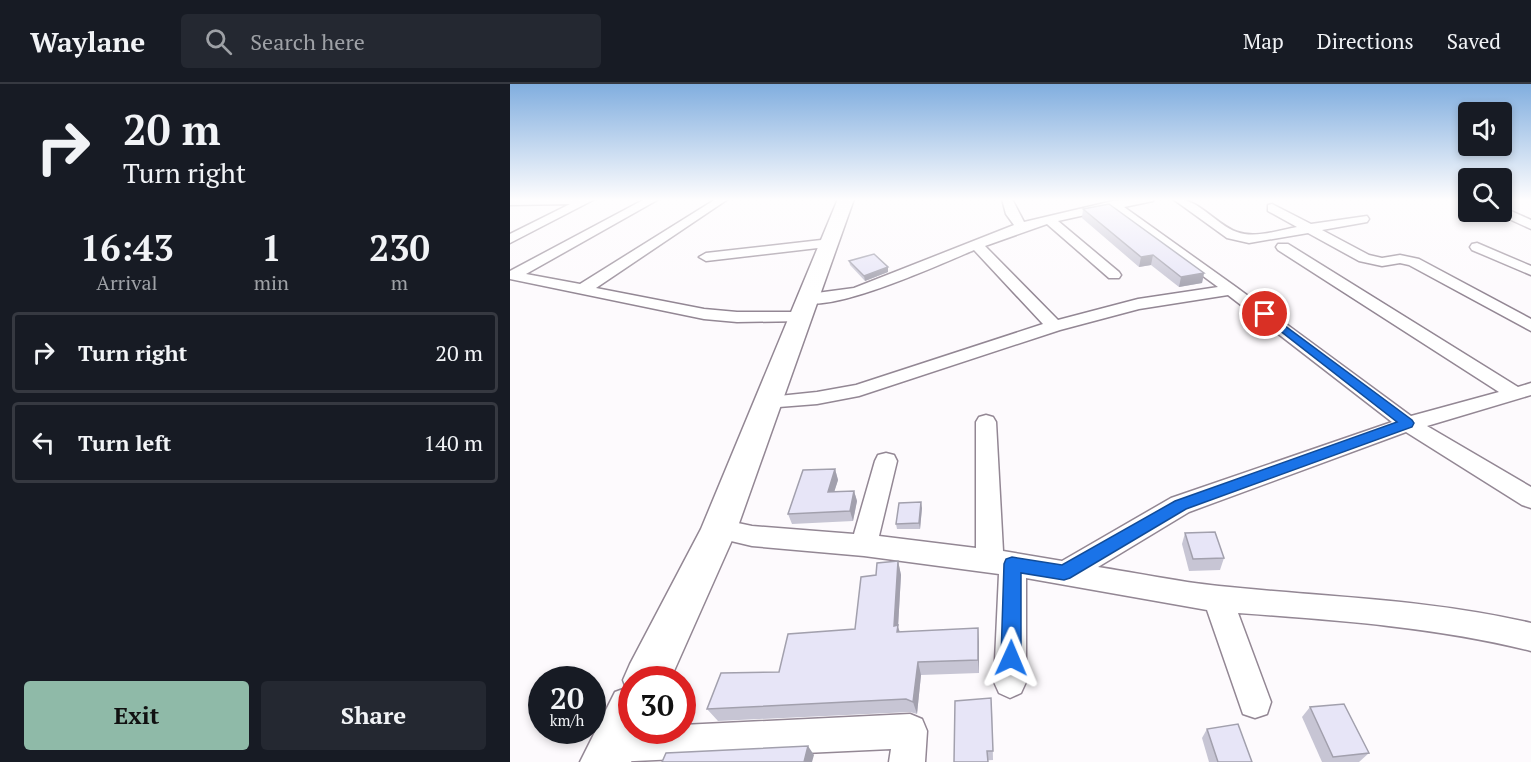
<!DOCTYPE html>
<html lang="en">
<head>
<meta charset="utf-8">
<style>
	body { margin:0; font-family:"PT Serif",serif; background:#242831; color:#f1f3f6; height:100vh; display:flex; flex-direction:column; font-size:22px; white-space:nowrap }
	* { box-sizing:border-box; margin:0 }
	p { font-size:20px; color:#9ea1a6 }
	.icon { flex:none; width:33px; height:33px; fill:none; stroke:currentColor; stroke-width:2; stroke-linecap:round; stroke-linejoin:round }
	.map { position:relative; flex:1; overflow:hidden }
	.sheet { display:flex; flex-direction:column; background:#171b24; width:510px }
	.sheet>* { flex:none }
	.guide { background:#171b24; color:#f1f3f6; overflow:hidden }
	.tools { position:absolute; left:948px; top:18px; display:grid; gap:12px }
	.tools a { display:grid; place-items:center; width:54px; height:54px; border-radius:6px; background:#171b24; box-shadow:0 3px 9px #0003; font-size:30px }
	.speed { position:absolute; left:18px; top:582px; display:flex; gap:12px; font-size:30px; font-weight:700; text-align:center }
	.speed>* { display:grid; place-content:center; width:78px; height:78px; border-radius:50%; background:#171b24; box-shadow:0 3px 9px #0003; line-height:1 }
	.speed small { font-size:15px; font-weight:400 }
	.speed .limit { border:9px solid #d22; background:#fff; color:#111 }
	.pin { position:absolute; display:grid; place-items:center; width:51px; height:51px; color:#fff; margin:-26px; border:3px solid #fff; border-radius:50%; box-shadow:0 2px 6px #0007 }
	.me { position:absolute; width:66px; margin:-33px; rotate:1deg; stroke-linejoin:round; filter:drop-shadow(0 0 4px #0008) }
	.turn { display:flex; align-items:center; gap:21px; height:126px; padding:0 24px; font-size:27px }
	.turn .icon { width:78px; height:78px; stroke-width:2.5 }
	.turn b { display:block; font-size:42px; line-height:51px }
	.eta { display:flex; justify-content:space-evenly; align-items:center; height:102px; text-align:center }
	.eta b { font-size:36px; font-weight:700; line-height:42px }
	.primary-button { display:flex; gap:12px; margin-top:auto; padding:12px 24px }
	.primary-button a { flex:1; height:69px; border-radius:6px; background:#8fbaa8; color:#111; font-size:24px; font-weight:700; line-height:69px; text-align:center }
	.primary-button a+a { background:#242831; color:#f1f3f6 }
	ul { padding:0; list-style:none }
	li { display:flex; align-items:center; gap:18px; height:81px; margin:0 12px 9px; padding:0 12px; border:3px solid #363941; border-radius:6px }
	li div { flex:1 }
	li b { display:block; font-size:22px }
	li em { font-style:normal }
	header { display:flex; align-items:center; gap:36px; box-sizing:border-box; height:84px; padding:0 30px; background:#171b24; border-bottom:2px solid #363941 }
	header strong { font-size:28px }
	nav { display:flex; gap:33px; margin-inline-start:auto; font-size:21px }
	.search { width:420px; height:54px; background:#242831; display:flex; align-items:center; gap:15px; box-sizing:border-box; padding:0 21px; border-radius:6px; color:#9ea1a6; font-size:22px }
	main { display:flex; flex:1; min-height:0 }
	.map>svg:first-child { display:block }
</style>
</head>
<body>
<header>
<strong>Waylane</strong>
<div class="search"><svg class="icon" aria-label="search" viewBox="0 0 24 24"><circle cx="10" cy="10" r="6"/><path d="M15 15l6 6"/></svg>Search here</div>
<nav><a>Map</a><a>Directions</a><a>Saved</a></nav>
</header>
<main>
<section class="sheet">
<div class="guide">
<div class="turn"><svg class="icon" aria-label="right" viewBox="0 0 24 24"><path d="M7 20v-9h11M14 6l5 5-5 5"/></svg><div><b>20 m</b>Turn right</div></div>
</div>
<div class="eta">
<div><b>16:43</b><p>Arrival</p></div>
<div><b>1</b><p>min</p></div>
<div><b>230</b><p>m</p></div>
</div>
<ul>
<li><svg class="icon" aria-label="right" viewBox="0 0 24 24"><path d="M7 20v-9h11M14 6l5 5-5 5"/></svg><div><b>Turn right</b></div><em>20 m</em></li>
<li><svg class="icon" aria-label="left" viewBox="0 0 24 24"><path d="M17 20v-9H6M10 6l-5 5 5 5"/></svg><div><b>Turn left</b></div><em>140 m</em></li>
</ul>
<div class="primary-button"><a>Exit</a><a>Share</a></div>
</section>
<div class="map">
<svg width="1021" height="678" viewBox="0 0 1021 678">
	<rect width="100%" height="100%" fill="#fdfafd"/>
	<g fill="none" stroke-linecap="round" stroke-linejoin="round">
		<defs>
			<g id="minor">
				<path d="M0 115H85L0 159V150L60 120 0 121Z"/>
				<path d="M135 115H149L16 190 70 200 206 115H218L86 204 194 225 227 228H291L297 229 299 233 297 237 227 238 194 235 0 195V187Z"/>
				<path d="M492 115H502L514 138 603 117 644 115 643 117 614 123 726 203 901 332 989 308 768 166 766 163 768 160H778L1008 303 1021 299V311L917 342 1021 403V424L1012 421 896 348 679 428 588 483C628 489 669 498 709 502 813 513 919 515 1021 539V567C926 543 825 536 728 529L761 618 757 630 745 634 733 630 697 526 516 494V598L511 609 500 614 489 609 484 598 489 490 354 472 242 462 200 452 196 445 200 438 209 435 242 442 344 450 365 377 368 371 376 369 384 371 387 377 369 452 466 464V338L469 333 476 331 483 333 486 338 493 467 552 477 661 414 882 338 718 211 629 225 550 246 349 312 307 320 256 324 249 322 246 318 249 314 307 308 346 301 533 240 464 166C438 177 309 236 291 215L299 210 344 204 504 141 496 130ZM602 125 708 203 628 215 548 236 475 162 537 140 599 194H609L611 191 609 188 548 137Z"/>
				<path d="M663 115C688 113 705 140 727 148 745 155 769 146 787 143L758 127V121L762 120 801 140 857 132 859 135 857 138 812 146 859 171 872 174 890 171 909 175 1021 235V247L899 181 890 179 872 182 849 177 798 149 739 159 717 154Z"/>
				<path d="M992 123 1021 136V145L988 130 986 128H992Z"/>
				<path d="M320 155 325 156 327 159 325 162 196 177 189 173 196 169Z"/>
				<path d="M967 159 1021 182V191L962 166 960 163 962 160Z"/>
				<path d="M400 630 412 635 417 647 415 678H379L381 665 103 678 92 673 87 661 92 649 104 644 122 643V646H172V641Z"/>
			</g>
			<path id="highway" d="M328 115H344L227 445 160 596H122V646H136L121 678H70L105 608 116 604 113 596 120 580 191 445Z"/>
		</defs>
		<use href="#minor" stroke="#938794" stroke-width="3"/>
		<use href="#highway" stroke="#938794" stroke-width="3"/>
		<use href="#minor" fill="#fff" fill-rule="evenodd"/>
		<use href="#highway" fill="#fff" fill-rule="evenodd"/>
	</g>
	<g fill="#c7c5d4">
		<path d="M573 125 694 189 692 199 669 203 641 181 629 183 572 134Z"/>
		<path d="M339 177 378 183V188L355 197 340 181Z"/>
		<path d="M325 385 328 396 324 408 344 407 347 417 343 437 282 440 278 430Z"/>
		<path d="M412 424 410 445H387L386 440Z"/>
		<path d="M675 449 714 474 710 486 679 487 672 460Z"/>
		<path d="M388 477 391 491 388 543 390 548 469 558V589L411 591 407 630 400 628 208 637 197 625 269 588 345 545Z"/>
		<path d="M800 623 859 669 849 678H812L792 633Z"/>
		<path d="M482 625 483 676 444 678Z"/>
		<path d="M697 645 742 678H699L692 654Z"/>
	</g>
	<g fill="#a2a0ad">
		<path d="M643 171 641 181 629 183 631 173Z"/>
		<path d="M378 183V188L355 197 354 192Z"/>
		<path d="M694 189 692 199 669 203 671 193Z"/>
		<path d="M325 385 328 396 321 418 318 408Z"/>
		<path d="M344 407 347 417 343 437 340 427Z"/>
		<path d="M411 418 412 424 410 445 409 439Z"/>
		<path d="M388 477 391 491 388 543 392 555 384 542Z"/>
		<path d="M468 544 469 558V589L468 576Z"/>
		<path d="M408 578 411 591 407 630 403 618Z"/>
		<path d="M298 662 304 671 302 678H294Z"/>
	</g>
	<g fill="#e7e5f7" stroke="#a2a0ad" stroke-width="1.5">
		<path d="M599 120 694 189 671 193 643 171 631 173 573 125Z"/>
		<path d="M364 170 378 183 354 192 339 177Z"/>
		<path d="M325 385 318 408 344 407 340 427 278 430 293 386Z"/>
		<path d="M411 418 409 439 386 440 389 419Z"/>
		<path d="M705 448 714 474 683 475 675 449Z"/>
		<path d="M388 477 384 542 388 541 387 548 468 544V576L408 578 403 618 396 615 197 625 211 589 269 588 278 550 345 545 351 493 366 491 367 479Z"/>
		<path d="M481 614 483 667H477L478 678H444L445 617Z"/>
		<path d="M834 620 859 669 823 673 800 623Z"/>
		<path d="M728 640 742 678H708L697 645Z"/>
		<path d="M298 662 294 678H152L156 669Z"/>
	</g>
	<linearGradient id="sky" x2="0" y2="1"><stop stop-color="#81aedf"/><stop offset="0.55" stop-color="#fefdfe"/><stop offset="1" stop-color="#fefdfe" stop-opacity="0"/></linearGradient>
	<rect width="1021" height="210" fill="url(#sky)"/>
	<path fill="#1a73e8" stroke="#114b97" stroke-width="1.5" d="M755 227 902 336 904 339 902 343 676 425 560 494 554 496 511 489V574L508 581 501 584 494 581 491 574 494 480 496 475 502 473 552 481 665 417 887 338 751 232 750 230Z"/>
</svg>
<div class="tools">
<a><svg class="icon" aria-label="sound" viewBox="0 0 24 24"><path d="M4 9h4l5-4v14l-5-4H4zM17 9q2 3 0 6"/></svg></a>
<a><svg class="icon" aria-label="search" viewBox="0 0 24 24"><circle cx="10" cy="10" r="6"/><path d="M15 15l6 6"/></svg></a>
</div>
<div class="speed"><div>20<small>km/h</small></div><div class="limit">30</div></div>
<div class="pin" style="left:755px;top:230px;background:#d93025"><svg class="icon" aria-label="arrive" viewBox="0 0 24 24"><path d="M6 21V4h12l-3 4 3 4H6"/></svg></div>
<svg class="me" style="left:501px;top:574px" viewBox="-20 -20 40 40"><path d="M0-17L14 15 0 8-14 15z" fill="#1a73e8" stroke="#fff" stroke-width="4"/></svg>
</div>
</main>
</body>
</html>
